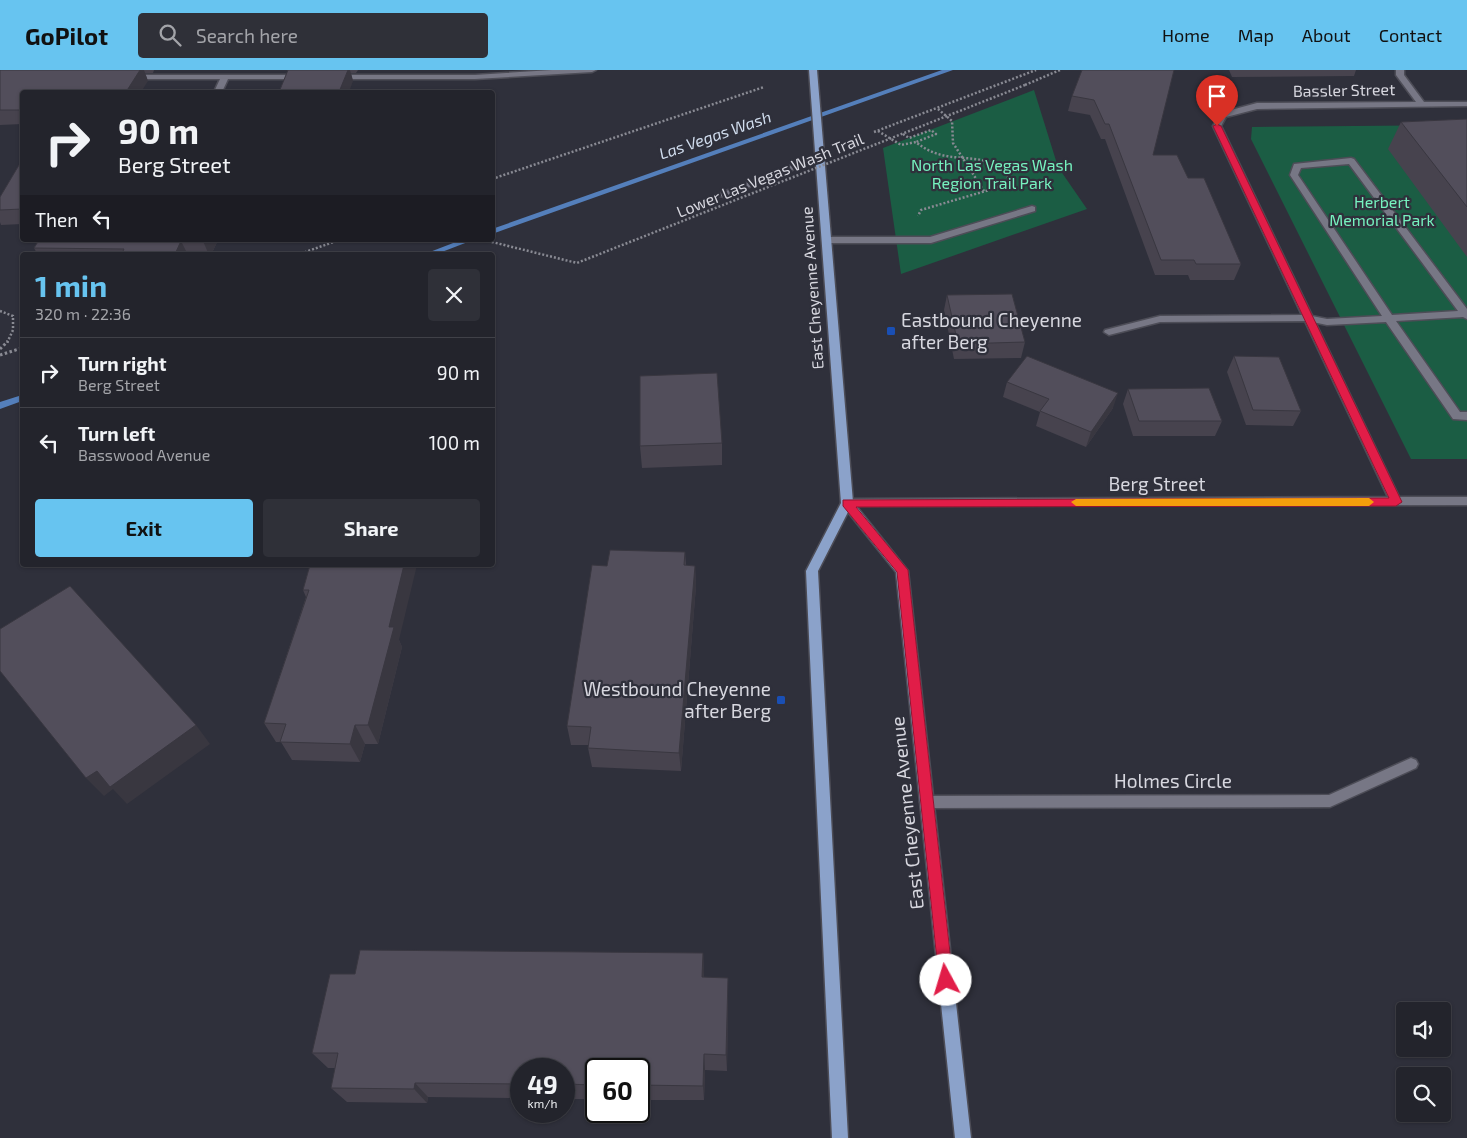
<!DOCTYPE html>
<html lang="en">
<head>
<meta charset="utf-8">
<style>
	body { margin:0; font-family:"Exo 2",sans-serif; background:#2f3038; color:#f1f3f6; height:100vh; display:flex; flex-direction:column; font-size:19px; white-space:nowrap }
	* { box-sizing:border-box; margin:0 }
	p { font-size:16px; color:#a3a4a9 }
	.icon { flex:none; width:28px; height:28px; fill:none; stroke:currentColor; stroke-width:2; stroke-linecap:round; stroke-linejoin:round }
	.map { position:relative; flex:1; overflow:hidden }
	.drawer { position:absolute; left:20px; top:182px; width:475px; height:315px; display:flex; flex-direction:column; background:#23242c; border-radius:5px; box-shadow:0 1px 4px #0004,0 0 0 1px #404148 }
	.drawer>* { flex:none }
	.hud { position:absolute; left:20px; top:20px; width:475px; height:152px; border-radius:5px; box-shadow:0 1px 4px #0004,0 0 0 1px #404148; background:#23242c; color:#f1f3f6; overflow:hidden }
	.fabs { position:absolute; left:1396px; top:932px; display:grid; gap:10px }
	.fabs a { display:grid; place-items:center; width:55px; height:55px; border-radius:5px; background:#23242c; box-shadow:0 1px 4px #0004,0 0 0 1px #404148; font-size:25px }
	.speed { position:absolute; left:510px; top:988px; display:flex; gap:10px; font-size:25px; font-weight:700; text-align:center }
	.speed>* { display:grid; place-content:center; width:65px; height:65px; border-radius:50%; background:#23242c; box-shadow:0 1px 4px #0004,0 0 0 1px #404148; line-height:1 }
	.speed small { font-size:12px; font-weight:400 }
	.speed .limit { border:2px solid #111; border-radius:8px; background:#fff; color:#111 }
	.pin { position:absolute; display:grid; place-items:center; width:42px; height:42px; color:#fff; margin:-51px -21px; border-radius:50% 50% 50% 0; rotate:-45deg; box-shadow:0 0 5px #0007 }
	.pin .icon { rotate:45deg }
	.me { position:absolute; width:55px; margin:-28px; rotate:354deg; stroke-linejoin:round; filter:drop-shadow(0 0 4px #0008) }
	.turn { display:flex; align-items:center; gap:18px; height:105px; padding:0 15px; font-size:22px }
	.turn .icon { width:65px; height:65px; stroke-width:2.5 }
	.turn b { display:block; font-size:35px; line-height:42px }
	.then { display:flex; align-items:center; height:48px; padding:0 15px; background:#0003; gap:10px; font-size:19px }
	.round { display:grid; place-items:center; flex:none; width:52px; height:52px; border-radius:5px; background:#2f3038 }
	.summary { display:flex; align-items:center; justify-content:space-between; height:85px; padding:0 15px }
	h1 { font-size:30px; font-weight:700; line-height:38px; color:#67c4f0 }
	.action { display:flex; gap:10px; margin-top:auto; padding:10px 15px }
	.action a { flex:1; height:58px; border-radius:5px; background:#67c4f0; color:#111; font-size:20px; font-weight:700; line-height:58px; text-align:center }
	.action a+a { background:#2f3038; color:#f1f3f6 }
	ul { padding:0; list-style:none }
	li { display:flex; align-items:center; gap:15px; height:70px; padding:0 15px; border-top:1px solid #404148 }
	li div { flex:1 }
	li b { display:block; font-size:19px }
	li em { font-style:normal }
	header { display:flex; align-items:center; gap:30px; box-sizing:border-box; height:70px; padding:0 25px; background:#67c4f0; color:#111 }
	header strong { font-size:24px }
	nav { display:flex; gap:28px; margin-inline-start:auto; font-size:18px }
	.search { width:350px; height:45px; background:#2f3038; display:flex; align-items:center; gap:12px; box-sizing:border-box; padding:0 18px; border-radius:5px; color:#a3a4a9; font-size:19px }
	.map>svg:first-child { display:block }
</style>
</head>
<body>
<header>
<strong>GoPilot</strong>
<div class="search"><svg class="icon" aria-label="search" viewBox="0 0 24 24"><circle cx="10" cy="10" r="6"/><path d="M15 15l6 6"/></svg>Search here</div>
<nav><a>Home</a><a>Map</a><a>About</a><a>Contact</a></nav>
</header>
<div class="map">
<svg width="1467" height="1068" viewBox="0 0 1467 1068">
	<rect width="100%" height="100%" fill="#2f303b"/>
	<g fill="#1b5d44">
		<path d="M1034 20 1058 97 1087 139 901 204 883 78Z"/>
		<path d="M1467 55V389H1411L1251 69 1252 57Z"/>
	</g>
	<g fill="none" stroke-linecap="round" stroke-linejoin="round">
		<g fill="#547fbb" fill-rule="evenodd">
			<path d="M942 0H953L492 164V159Z"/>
			<path d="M461 170H473L434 185H422Z"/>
			<path d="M22 325V331L0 339V332Z"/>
		</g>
		<defs>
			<g id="lane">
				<path d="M818 85 825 87 724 127 716 125Z"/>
				<path d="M1351 88 1354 89 1467 239V249L1463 247 1396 251 1460 342H1467V350L1453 349 1386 252 1327 255 1303 250 1302 248 1307 245 1327 249 1382 246 1290 105 1294 94ZM1349 94 1458 241 1392 245 1298 105 1301 98Z"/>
				<path d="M1032 136 1035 137V141L931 173H827L822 170 827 167H930Z"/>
			</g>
			<g id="street">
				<path d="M552 0H596L592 2 475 9H337L333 7 337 5H475Z"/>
				<path d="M1396 0H1404V5L1424 32H1467V36L1257 39 1226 47 1221 56 1399 427H1467V435L843 436 841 433 843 430 847 429 1388 427 1305 251 1160 252 1109 265 1104 262 1105 260 1160 246 1302 245 1213 56 1220 43 1257 33 1416 32 1396 5Z"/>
				<path d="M126 5H302L306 7 302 9H228L222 22H214L220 9H129L125 7Z"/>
				<path d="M1411 688 1416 690 1418 694 1416 698 1330 737 927 738 922 737 920 732 922 727 927 726 1329 725Z"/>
			</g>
			<path id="primary" d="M809 0H817L853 432 908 501 971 1068H955L896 502 848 442 818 501 848 1068H832L806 501 841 433Z"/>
		</defs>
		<use href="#lane" stroke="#4d4d57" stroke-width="3"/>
		<use href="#street" stroke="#4d4d57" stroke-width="3"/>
		<use href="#primary" stroke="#4d4d57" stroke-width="3"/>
		<g stroke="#898a93" stroke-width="2.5" stroke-dasharray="2 2" stroke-linecap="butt">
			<path d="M1025 15 1060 0"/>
			<path d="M938 39 952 51 953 73 984 121"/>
			<path d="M878 61 901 75 916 72C948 99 981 77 1008 104V112L996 118 921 140 918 146"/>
			<path d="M874 62 1036 0"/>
			<path d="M903 64 909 68 931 60 936 64 916 72"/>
			<path d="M492 109 764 17"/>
			<path d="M297 185 339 170"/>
			<path d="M0 241 13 246V260L7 273"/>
		</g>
		<g stroke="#898a93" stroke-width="3" stroke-dasharray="2.5 2.5" stroke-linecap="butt">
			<path d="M0 279 8 271"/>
			<path d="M0 285 22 278"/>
		</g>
		<use href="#lane" fill="#777785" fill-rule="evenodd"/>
		<use href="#street" fill="#777785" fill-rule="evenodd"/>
		<use href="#primary" fill="#8ba2ca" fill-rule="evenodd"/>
		<path stroke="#898a93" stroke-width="2.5" stroke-dasharray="2 2" stroke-linecap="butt" d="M484 170 577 193 1025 15"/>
	</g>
	<g fill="#47434e">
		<path d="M0 0H154L153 3H145L148 11 22 22V54L0 55Z"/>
		<path d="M288 0H358L356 3H351L353 11Z"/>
		<path d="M1082 0 1153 85 1188 108 1241 194 1234 210H1190L1188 205H1155L1105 69H1101L1090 45 1068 41 1072 26Z"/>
		<path d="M1229 0H1356L1354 6 1232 7Z"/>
		<path d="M1467 49V187L1388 79 1401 52Z"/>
		<path d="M22 90V154L1 155 0 152V127Z"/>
		<path d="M39 170H218L211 185H38L34 178Z"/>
		<path d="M947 225 1025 272 1021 288 954 289 944 240Z"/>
		<path d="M1234 286 1301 341 1293 356 1246 355 1227 302Z"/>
		<path d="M1007 312 1113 338 1086 377 1036 356 1040 342 1003 327Z"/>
		<path d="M1128 319 1222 351 1215 366H1133L1123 334Z"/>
		<path d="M722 373V395L642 398 640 376Z"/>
		<path d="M685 482 686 495 695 496 696 516 681 701 592 697 588 678 589 675H571L567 656 607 496Z"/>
		<path d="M310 495 399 570 402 577 378 674H365L360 692 292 690 281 672H276L264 653 306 527 303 520Z"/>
		<path d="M703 883 704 907 728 926 727 1001 705 1000 704 1030H639V999H596V1029H564V999H521V1028L428 1027 427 1033 347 1032 331 1018 335 998H328L312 983Z"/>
	</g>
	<g fill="#393740">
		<path d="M140 0H144L148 11 141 22H126Z"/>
		<path d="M348 0H350L353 11 349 22H339Z"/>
		<path d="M204 170H218L211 185H209L203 171Z"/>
		<path d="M181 171 188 185H175V184Z"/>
		<path d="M1118 323 1113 338 1086 377 1091 362Z"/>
		<path d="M404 495H417L399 570 402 577 378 674 368 655 389 557Z"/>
		<path d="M695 496 696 516 681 701 679 683Z"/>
		<path d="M196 655 210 674 127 734 113 719 104 726 86 708 97 701Z"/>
		<path d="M355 655 365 674 360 692 350 674Z"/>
		<path d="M703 883 704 901 703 925 702 907Z"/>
		<path d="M728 908V926L727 1001 726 985Z"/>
		<path d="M704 984 705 1000 704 1030 703 1016Z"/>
		<path d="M415 1013 428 1027 427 1033 414 1019Z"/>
	</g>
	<g fill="#524e5b" stroke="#393740">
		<path d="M0 0H140L126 22H22V40H0Z"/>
		<path d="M288 0H348L339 22H279Z"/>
		<path d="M1082 0H1174L1153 85H1177L1188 108H1204L1241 194H1196L1194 190H1161L1109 54H1105L1094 30 1072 26Z"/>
		<path d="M1467 49V137L1401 52Z"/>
		<path d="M22 90V139L0 140V127Z"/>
		<path d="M39 170H204L203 171H181L175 184 122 183 124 179 34 178Z"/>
		<path d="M1012 224 1025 272 958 274 947 225Z"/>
		<path d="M1027 286 1118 323 1091 362 1040 341 1049 329 1007 312Z"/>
		<path d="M1234 286 1279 287 1301 341 1253 340Z"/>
		<path d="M717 303 722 373 640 376V306Z"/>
		<path d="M1209 318 1222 351H1139L1128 319Z"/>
		<path d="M610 480 685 482 684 495 695 496 679 683 588 678 591 657 567 656 592 495 607 496Z"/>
		<path d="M310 495H404L389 557H394L368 655H355L350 674 280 672 286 654 264 653 309 520H303Z"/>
		<path d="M70 516 196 655 110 717 97 701 86 708 0 601V559Z"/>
		<path d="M360 880 703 883 702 907 728 908 726 985 704 984 703 1016 639 1015V999H596V1015L564 1014V999H521V1014L415 1013 414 1019 331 1018 338 983H312L330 904H355Z"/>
	</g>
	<path fill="#e11d48" stroke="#92132f" d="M1217 54 1221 56 1402 432 1396 436 856 437 908 500 953 910 951 915 946 917 941 915 939 910 897 502 843 436V430L1389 428 1213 56Z"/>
	<path fill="#f59e0b" d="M1369 428 1374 432 1369 436H1076L1071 432 1076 429Z"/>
	<g fill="#1a4fb4" stroke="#2f303b" stroke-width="2">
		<rect x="886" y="256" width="10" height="10" rx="2.5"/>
		<rect x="776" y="625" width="10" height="10" rx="2.5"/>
	</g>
	<g text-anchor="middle" stroke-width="4.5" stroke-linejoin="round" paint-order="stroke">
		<g font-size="16" fill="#d7d7df" stroke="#2f303b">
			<text transform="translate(1344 20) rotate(-1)" y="6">Bassler Street</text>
			<text transform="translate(770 105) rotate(-22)" y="6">Lower Las Vegas Wash Trail</text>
			<text transform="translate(812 218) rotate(-94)" y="6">East Cheyenne Avenue</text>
		</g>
		<g font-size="16" font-style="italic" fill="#d1ddee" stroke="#2f303b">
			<text transform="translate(715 65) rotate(-19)" y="6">Las Vegas Wash</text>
		</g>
		<g font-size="16" fill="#76f2bf" stroke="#2f303b">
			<text x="992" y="101">North Las Vegas Wash<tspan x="992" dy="18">Region Trail Park</tspan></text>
			<text x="1382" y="138">Herbert<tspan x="1382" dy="18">Memorial Park</tspan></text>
		</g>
		<g font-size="19" fill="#d7d7df" stroke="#2f303b" text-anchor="start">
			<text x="901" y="257">Eastbound Cheyenne<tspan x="901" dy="22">after Berg</tspan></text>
			<text x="771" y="626" text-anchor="end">Westbound Cheyenne<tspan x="771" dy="22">after Berg</tspan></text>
		</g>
		<g font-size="19" fill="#d7d7df" stroke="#2f303b">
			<text x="1157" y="421">Berg Street</text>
			<text x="1173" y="718">Holmes Circle</text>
			<text transform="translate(907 743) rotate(-96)" y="7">East Cheyenne Avenue</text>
		</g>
	</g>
</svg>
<div class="fabs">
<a><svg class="icon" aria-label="sound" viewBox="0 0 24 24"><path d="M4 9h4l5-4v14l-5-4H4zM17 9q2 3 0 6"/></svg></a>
<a><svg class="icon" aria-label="search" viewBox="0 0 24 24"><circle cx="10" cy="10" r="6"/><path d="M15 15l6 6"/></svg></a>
</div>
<div class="speed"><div>49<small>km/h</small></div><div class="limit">60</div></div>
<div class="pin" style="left:1217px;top:56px;background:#d93025"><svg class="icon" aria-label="arrive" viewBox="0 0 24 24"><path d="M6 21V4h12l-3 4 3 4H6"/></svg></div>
<svg class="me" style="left:946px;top:910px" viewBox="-20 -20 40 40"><circle r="19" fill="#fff"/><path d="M0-13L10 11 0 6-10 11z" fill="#e11d48"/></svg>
<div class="hud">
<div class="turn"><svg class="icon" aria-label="right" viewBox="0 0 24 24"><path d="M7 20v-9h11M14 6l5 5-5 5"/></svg><div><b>90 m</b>Berg Street</div></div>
<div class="then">Then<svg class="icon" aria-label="left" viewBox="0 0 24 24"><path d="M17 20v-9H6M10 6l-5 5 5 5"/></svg></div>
</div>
<section class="drawer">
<div class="summary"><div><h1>1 min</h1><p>320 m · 22:36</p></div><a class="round"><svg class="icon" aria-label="close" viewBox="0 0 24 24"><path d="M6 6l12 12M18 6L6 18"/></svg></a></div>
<ul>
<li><svg class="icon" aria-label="right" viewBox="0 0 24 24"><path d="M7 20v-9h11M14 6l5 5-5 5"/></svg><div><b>Turn right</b><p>Berg Street</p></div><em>90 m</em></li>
<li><svg class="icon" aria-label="left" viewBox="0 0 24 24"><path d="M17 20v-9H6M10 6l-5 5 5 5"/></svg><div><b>Turn left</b><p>Basswood Avenue</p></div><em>100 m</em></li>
</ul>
<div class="action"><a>Exit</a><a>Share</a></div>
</section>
</div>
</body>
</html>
